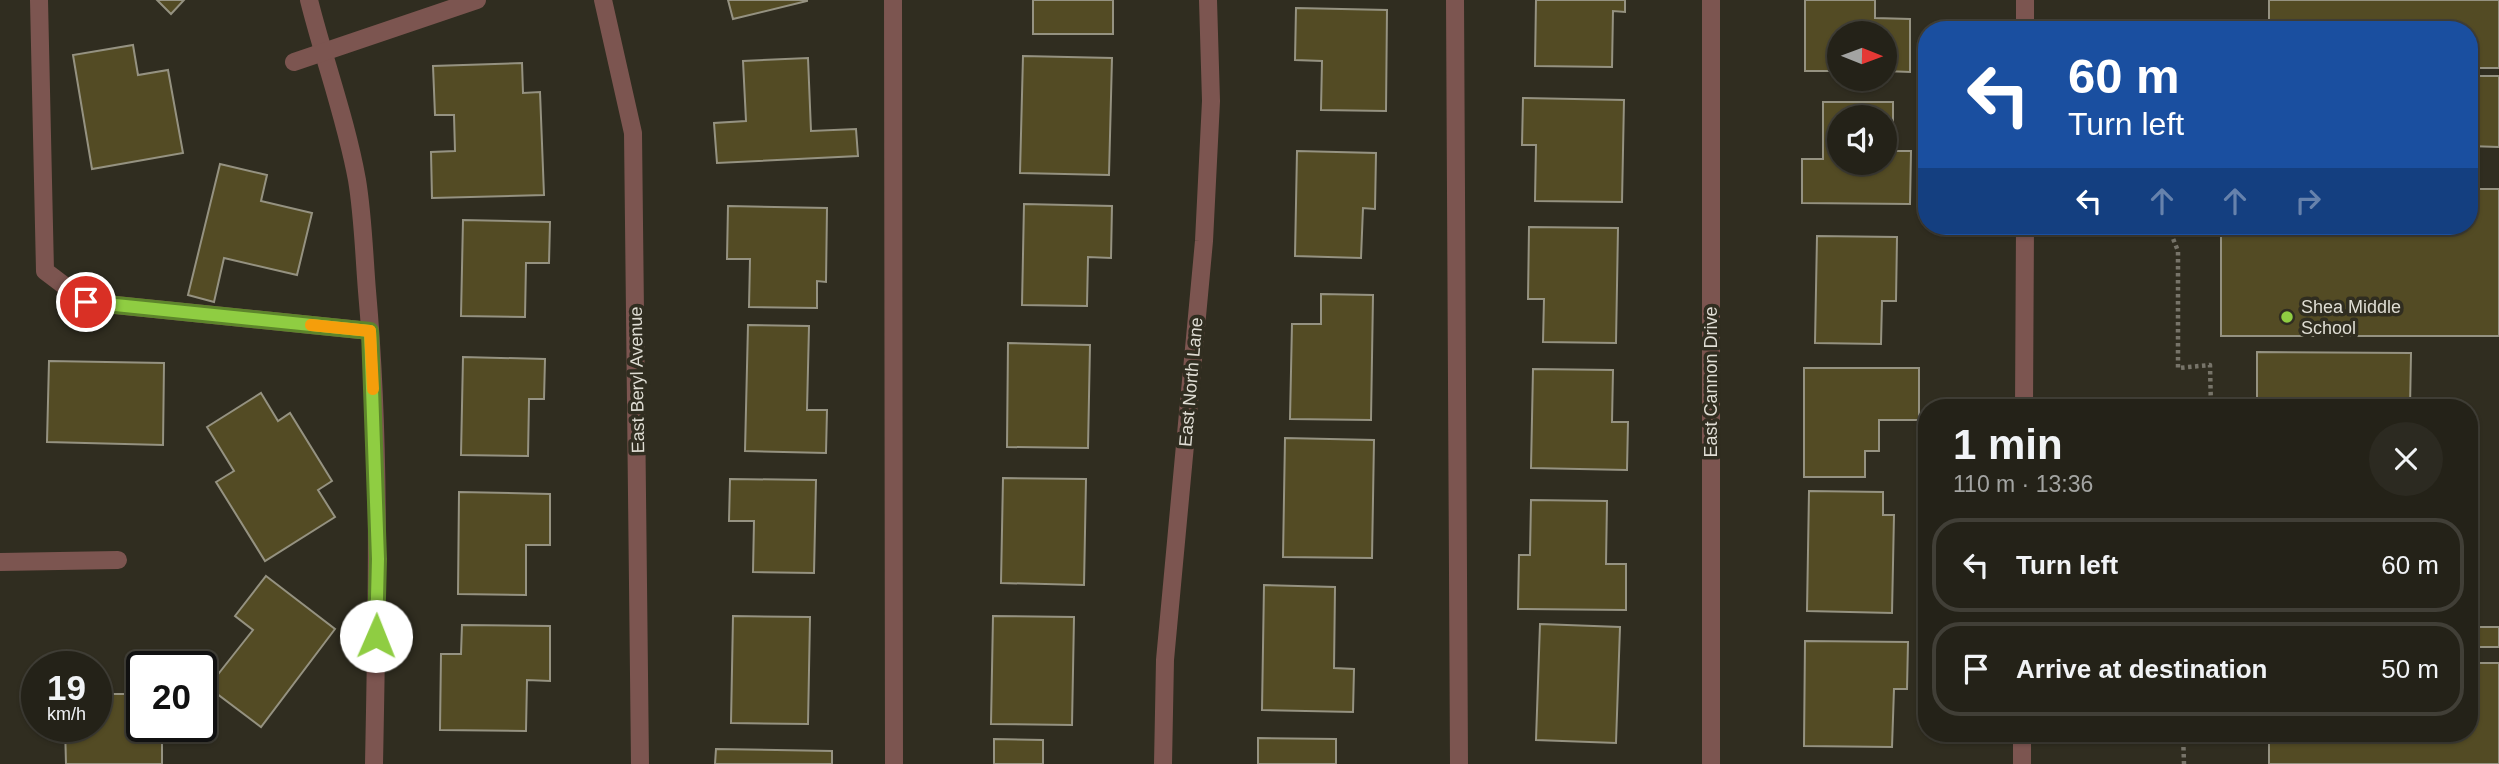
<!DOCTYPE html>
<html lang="en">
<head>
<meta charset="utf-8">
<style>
	body { margin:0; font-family:Helvetica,sans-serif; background:#2c2a21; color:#f1f3f6; height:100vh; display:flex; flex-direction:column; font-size:26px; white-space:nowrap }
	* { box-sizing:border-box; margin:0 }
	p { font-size:23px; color:#a3a4a2 }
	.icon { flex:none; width:38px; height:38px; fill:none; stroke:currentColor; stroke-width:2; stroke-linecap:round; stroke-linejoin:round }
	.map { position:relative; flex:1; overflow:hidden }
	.panel { position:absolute; left:1918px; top:399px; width:560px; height:343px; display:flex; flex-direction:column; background:#242218; border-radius:28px; box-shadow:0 2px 5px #0004,0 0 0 2px #413f37 }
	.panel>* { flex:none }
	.banner { position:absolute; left:1918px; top:21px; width:560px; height:214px; border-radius:28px; box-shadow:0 2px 5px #0004,0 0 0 2px #413f37; background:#1a4fa0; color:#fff; overflow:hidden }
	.needle { width:46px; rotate:91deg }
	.controls { position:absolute; left:1827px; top:21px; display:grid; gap:14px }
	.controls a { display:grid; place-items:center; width:70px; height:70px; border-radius:50%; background:#242218; box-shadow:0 2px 5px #0004,0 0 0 2px #413f37; font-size:35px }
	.speed { position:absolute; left:21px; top:651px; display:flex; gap:14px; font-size:35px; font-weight:700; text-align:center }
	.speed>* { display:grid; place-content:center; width:91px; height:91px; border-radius:50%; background:#242218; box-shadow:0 2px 5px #0004,0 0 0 2px #413f37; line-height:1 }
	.speed small { font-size:18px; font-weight:400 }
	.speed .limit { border:4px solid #111; border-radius:10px; background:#fff; color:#111 }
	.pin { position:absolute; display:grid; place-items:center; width:60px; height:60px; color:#fff; margin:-30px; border:4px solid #fff; border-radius:50%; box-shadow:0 2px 7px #0007 }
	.me { position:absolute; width:77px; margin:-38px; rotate:1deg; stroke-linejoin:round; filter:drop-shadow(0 0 5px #0008) }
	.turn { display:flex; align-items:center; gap:24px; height:147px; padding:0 35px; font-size:32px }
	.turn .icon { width:91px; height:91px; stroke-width:2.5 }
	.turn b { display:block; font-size:49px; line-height:60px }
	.lanes { display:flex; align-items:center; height:66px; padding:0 35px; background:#0003; justify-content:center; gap:35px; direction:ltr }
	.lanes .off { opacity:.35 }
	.round { display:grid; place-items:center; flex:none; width:74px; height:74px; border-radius:37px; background:#2c2a21 }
	.head { display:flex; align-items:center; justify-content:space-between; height:119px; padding:0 35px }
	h1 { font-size:42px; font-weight:600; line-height:52px }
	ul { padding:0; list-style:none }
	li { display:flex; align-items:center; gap:21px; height:94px; margin:0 14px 10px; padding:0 21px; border:4px solid #413f37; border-radius:28px }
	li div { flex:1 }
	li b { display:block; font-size:26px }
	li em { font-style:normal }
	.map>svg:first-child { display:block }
</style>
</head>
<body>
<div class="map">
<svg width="2499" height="764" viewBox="0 0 2499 764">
	<rect width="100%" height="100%" fill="#302d20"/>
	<g fill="#534b24" stroke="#959281" stroke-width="2" fill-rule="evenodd">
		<path d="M157 0H184L171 14Z"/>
		<path d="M728 0H807V1L733 19Z"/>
		<rect x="1033" y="0" width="80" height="34"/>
		<path d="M1536 0H1625V12L1613 11 1612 67 1535 66Z"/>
		<path d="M1805 0H1875V18L1910 19V72L1885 71V33H1839V71H1805Z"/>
		<path d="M2269 0H2499V68H2469V30H2269Z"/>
		<path d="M1296 8 1387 10 1386 111 1321 110 1322 61 1295 60Z"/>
		<path d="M133 45 138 75 168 70 183 153 92 169 73 55Z"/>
		<path d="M1023 56 1112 58 1109 175 1020 173Z"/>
		<path d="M808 58 811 131 856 129 858 156 717 163 714 123 746 121 743 61Z"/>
		<path d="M522 63 523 93 540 92 544 195 432 198 431 152 455 151 454 115H435L433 66Z"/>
		<path d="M2469 76H2499V147L2469 146Z"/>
		<path d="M1523 98 1624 100 1622 202 1535 201 1536 145H1522Z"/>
		<path d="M1823 102H1893V151H1911L1910 204 1802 203V159H1823ZM1839 117H1885V163H1839Z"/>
		<path d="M1297 151 1376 153 1375 209 1363 208 1361 258 1295 256Z"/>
		<path d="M220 164 267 175 261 201 312 213 297 275 224 258 214 302 188 295Z"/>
		<path d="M2469 189H2499V336H2221V226H2469Z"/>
		<path d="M1024 204 1112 206 1111 258 1088 257 1087 306 1022 305Z"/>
		<path d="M728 206 827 208 826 282 817 281V308L749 307 750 259H727Z"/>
		<path d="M463 220 550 222 549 263H526L525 317 461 316Z"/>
		<path d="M1529 227 1618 228 1616 343 1543 342 1544 299H1528Z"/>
		<path d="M1817 236 1897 237 1896 301H1882L1881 344 1815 343Z"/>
		<path d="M1321 294 1373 295 1371 420 1290 419 1292 324H1321Z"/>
		<path d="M748 325 809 326 807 410H827L826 453 745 451Z"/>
		<path d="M1008 343 1090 345 1088 448 1007 447Z"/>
		<path d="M2257 352 2411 353 2410 408H2257Z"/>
		<path d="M463 357 545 359 544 399H529L528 456 461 455Z"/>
		<path d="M49 361 164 363 163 445 47 442Z"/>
		<path d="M1804 368H1919V420H1879V451H1865V477H1804Z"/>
		<path d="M1533 369 1613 370 1612 422H1628L1627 470 1531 468Z"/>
		<path d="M261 393 278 421 290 413 332 481 318 490 335 517 265 561 216 482 234 471 207 427Z"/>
		<path d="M1285 438 1374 440 1372 558 1283 557Z"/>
		<path d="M1003 478 1086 479 1084 585 1001 583Z"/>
		<path d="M730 479 816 480 814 573 753 572 754 521H729Z"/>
		<path d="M1809 491 1883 492V515H1894L1892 613 1807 611Z"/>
		<path d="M459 492 550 494V545H526V595L458 594Z"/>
		<path d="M1531 500 1607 501 1606 564H1626V610L1518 609 1519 555H1530Z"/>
		<path d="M266 576 335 629 261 727 208 687 253 630 235 616Z"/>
		<path d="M1264 585 1335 587 1334 668 1354 669 1353 712 1262 710Z"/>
		<path d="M733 616 810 617 808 724 731 723Z"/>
		<path d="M993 616 1074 617 1072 725 991 724Z"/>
		<path d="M1540 624 1620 627 1616 743 1536 740Z"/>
		<path d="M462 625 550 626V681L527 680 526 731 440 730 441 654H461Z"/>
		<rect x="2469" y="627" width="30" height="20"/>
		<path d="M1805 641 1908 642 1907 689H1894L1892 747 1804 746Z"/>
		<path d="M2469 663H2499V764H2269V733H2469Z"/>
		<path d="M96 694H142V726H162V764H66L65 726H96Z"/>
		<path d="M1258 738 1336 739V764H1258Z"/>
		<path d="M994 739 1043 740V764H994Z"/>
		<path d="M716 749 832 751V764H715Z"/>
	</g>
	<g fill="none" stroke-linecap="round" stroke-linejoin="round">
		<g stroke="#777469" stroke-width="4.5" stroke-dasharray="3.5 3.5" stroke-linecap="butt">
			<path d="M2168 226 2178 251V368L2210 365 2211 408"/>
			<path d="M2183 733 2184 764"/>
		</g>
		<g stroke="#7c5550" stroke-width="18">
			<path d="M39 0 45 271 86 302 370 331"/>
			<path d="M309 0C324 60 346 119 357 180 363 216 364 254 367 291 381 448 377 606 374 764"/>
			<path d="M603 0 633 133 640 764"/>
			<path d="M893 0 894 764"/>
			<path d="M1455 0 1459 764"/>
			<path d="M2025 30V0"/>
			<path d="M294 62 477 0"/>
			<path d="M2024 408 2025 226"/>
			<path d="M0 562 118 560"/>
			<path d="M1163 764 1165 660 1204 241 1211 101 1208 0"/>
			<path d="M1711 764V0"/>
			<path d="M2022 764V733"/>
		</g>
	</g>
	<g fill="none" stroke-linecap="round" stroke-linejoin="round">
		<defs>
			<path id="route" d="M86 302 370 331 378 559 376 636"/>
		</defs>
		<use href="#route" stroke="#5d852b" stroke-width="18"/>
		<use href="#route" stroke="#8fcd42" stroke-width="12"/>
		<path stroke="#f59e0b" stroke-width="12" d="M311 325 370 331 373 389"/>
	</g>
	<circle fill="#8fcd42" stroke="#302d20" stroke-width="2.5" cx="2287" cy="317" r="7"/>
	<g text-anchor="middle" stroke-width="7" stroke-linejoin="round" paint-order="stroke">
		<g font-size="18" fill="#dfddd4" stroke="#302d20" text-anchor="start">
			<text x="2301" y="313">Shea Middle<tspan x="2301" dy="21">School</tspan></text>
		</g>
		<g font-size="18" fill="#dfddd4" stroke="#302d20">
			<text transform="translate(637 380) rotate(-91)" y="6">East Beryl Avenue</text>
			<text transform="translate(1191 382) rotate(-85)" y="6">East North Lane</text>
			<text transform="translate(1711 382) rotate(-90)" y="6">East Cannon Drive</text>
		</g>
	</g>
</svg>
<div class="controls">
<a><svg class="needle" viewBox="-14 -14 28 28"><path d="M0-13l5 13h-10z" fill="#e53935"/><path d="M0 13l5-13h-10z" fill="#a3a4a2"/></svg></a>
<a><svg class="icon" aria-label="sound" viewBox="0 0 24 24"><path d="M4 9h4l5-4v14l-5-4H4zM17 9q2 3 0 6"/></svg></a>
</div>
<div class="speed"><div>19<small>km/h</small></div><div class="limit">20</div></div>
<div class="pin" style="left:86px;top:302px;background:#d93025"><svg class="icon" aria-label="arrive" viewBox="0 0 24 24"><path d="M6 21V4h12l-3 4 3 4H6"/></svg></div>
<svg class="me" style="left:376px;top:636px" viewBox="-20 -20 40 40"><circle r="19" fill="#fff"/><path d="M0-13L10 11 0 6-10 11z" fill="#8fcd42"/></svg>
<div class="banner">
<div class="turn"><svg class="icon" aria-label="left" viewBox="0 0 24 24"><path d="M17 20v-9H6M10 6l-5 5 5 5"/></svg><div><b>60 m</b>Turn left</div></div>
<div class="lanes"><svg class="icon" aria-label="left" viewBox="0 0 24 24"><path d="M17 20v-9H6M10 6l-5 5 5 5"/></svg><svg class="icon off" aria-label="ahead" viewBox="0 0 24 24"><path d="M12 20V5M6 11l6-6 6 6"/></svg><svg class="icon off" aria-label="ahead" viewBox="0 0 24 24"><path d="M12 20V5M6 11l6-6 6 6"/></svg><svg class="icon off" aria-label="right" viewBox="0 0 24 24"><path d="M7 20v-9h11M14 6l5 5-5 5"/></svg></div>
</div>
<section class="panel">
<div class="head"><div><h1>1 min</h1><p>110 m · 13:36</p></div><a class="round"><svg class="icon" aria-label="close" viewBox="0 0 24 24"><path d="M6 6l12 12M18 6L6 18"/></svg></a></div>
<ul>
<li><svg class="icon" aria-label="left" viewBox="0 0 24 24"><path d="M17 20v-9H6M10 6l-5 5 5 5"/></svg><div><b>Turn left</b></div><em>60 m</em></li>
<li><svg class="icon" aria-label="arrive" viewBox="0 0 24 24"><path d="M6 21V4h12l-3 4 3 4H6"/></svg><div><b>Arrive at destination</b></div><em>50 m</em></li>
</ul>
</section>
</div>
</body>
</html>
